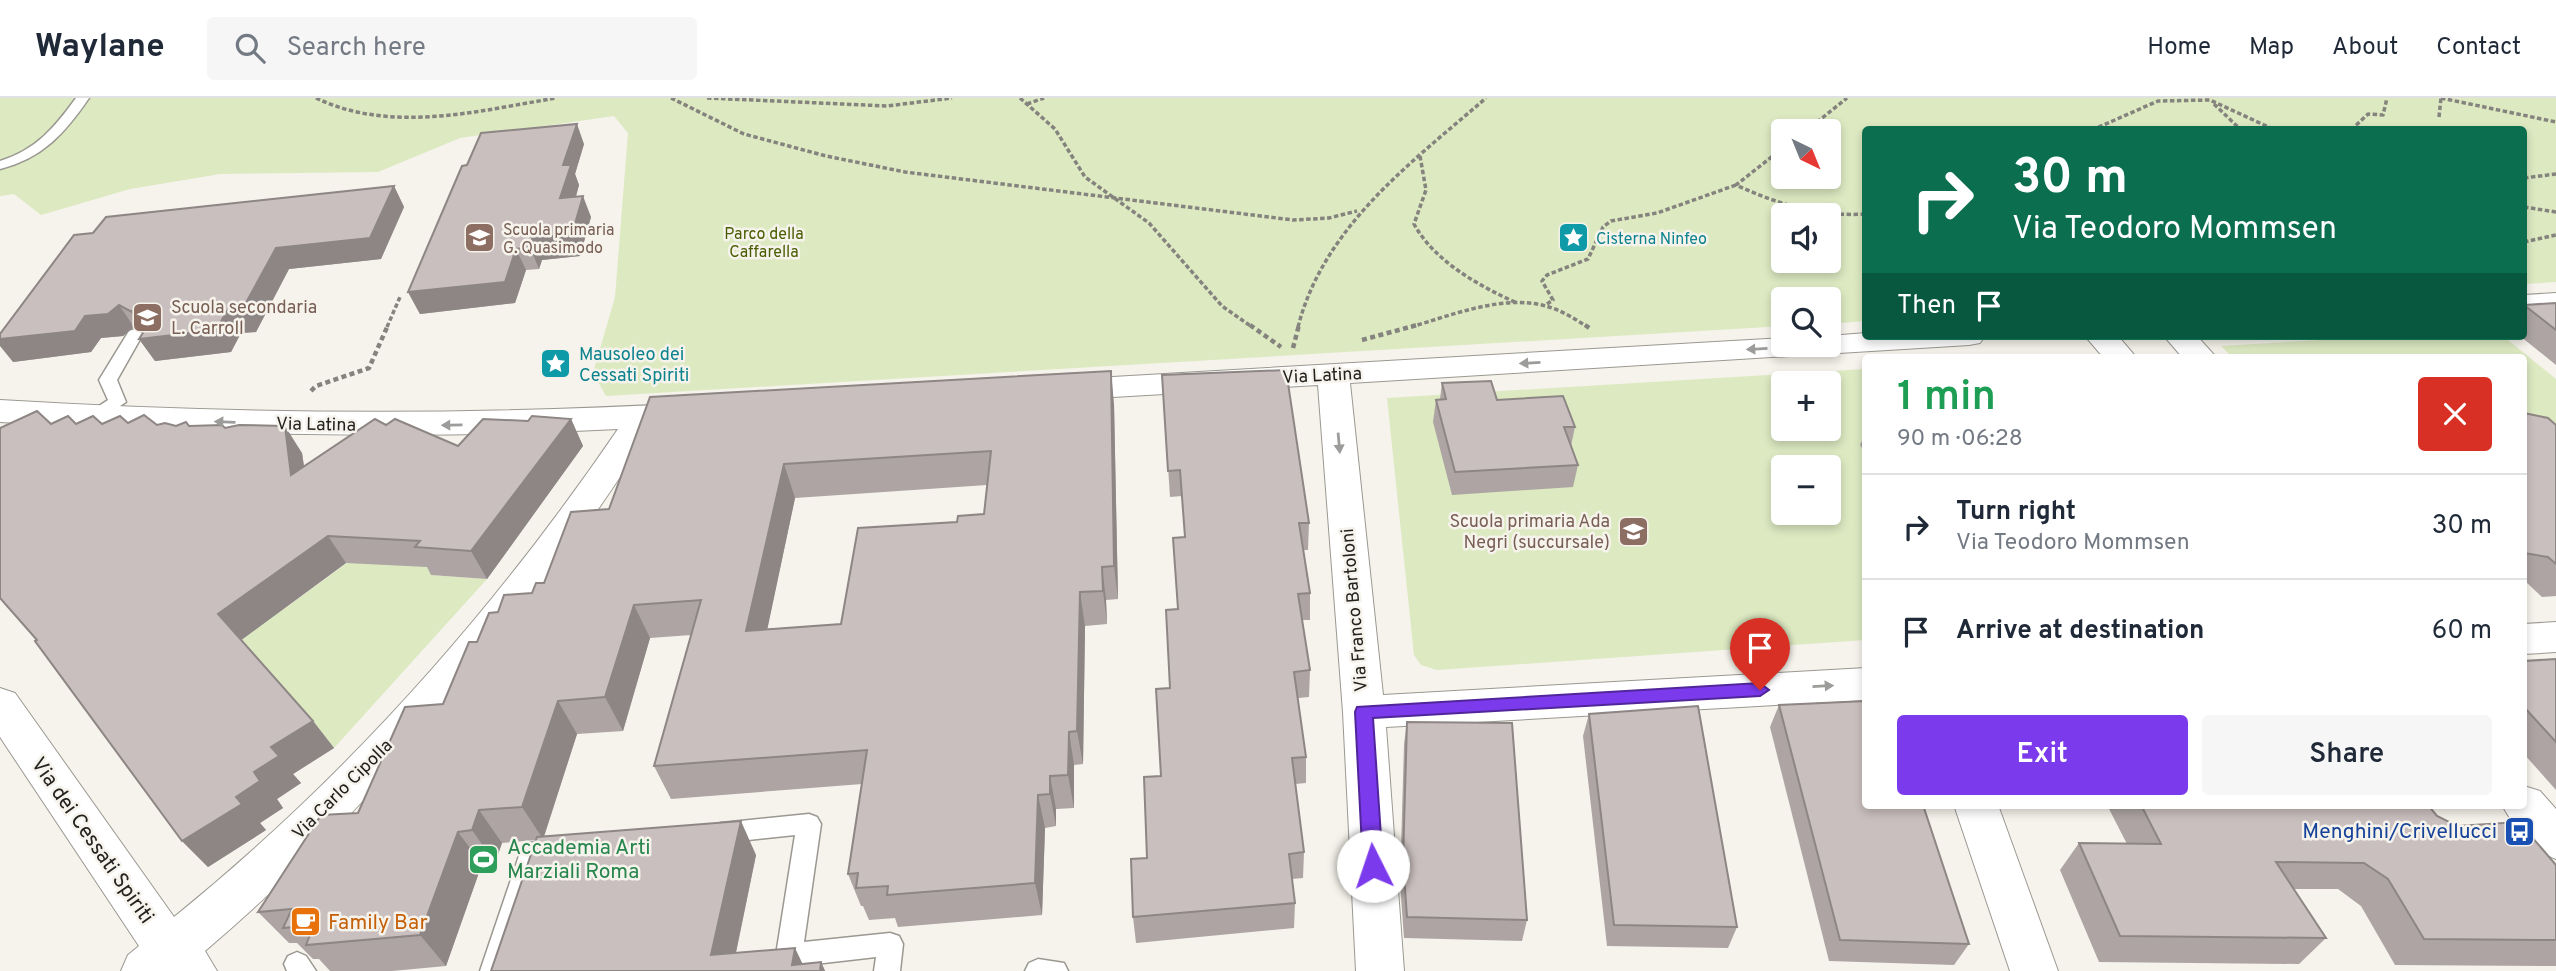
<!DOCTYPE html>
<html lang="en">
<head>
<meta charset="utf-8">
<style>
	body { margin:0; font-family:Overpass,sans-serif; background:#f6f6f7; color:#1f2937; height:100vh; display:flex; flex-direction:column; font-size:26px; white-space:nowrap }
	* { box-sizing:border-box; margin:0 }
	p { font-size:23px; color:#747a83 }
	.icon { flex:none; width:38px; height:38px; fill:none; stroke:currentColor; stroke-width:2; stroke-linecap:round; stroke-linejoin:round }
	.map { position:relative; flex:1; overflow:hidden }
	.drawer { position:absolute; left:1862px; top:256px; width:665px; height:455px; display:flex; flex-direction:column; background:#fff; border-radius:7px; box-shadow:0 4px 10px #0003 }
	.drawer>* { flex:none }
	.hud { position:absolute; left:1862px; top:28px; width:665px; height:214px; border-radius:7px; box-shadow:0 4px 10px #0003; background:#0b6e4f; color:#fff; overflow:hidden }
	.needle { width:46px; rotate:137deg }
	.fabs { position:absolute; left:1771px; top:21px; display:grid; gap:14px }
	.fabs a { display:grid; place-items:center; width:70px; height:70px; border-radius:7px; background:#fff; box-shadow:0 4px 10px #0003; font-size:35px }
	.pin { position:absolute; display:grid; place-items:center; width:60px; height:60px; color:#fff; margin:-72px -30px; border-radius:50% 50% 50% 0; rotate:-45deg; box-shadow:0 0 7px #0007 }
	.pin .icon { rotate:45deg }
	.me { position:absolute; width:77px; margin:-38px; rotate:356deg; stroke-linejoin:round; filter:drop-shadow(0 0 5px #0008) }
	.turn { display:flex; align-items:center; gap:24px; height:147px; padding:0 35px; font-size:32px }
	.turn .icon { width:91px; height:91px; stroke-width:2.5 }
	.turn b { display:block; font-size:49px; line-height:60px }
	.then { display:flex; align-items:center; height:66px; padding:0 35px; background:#0003; gap:14px; font-size:26px }
	.round { display:grid; place-items:center; flex:none; width:74px; height:74px; border-radius:7px; background:#f6f6f7 }
	.summary { display:flex; align-items:center; justify-content:space-between; height:119px; padding:0 35px }
	h1 { font-size:42px; font-weight:600; line-height:52px; color:#1e9e55 }
	.primary-button { display:flex; gap:14px; margin-top:auto; padding:14px 35px }
	.primary-button a { flex:1; height:80px; border-radius:7px; background:#7c3aed; color:#fff; font-size:28px; font-weight:600; line-height:80px; text-align:center }
	.primary-button a+a { background:#f6f6f7; color:#1f2937 }
	ul { padding:0; list-style:none }
	li { display:flex; align-items:center; gap:21px; height:105px; padding:0 35px; border-top:2px solid #e0e1e3 }
	li div { flex:1 }
	li b { display:block; font-size:26px }
	li em { font-style:normal }
	header { display:flex; align-items:center; gap:42px; box-sizing:border-box; height:98px; padding:0 35px; background:#fff; border-bottom:2px solid #e0e1e3 }
	header strong { font-size:33px }
	nav { display:flex; gap:38px; margin-inline-start:auto; font-size:24px }
	.search { width:490px; height:63px; background:#f6f6f7; display:flex; align-items:center; gap:18px; box-sizing:border-box; padding:0 24px; border-radius:7px; color:#747a83; font-size:26px }
	.map>svg:first-child { display:block }
</style>
</head>
<body>
<header>
<strong>Waylane</strong>
<div class="search"><svg class="icon" aria-label="search" viewBox="0 0 24 24"><circle cx="10" cy="10" r="6"/><path d="M15 15l6 6"/></svg>Search here</div>
<nav><a>Home</a><a>Map</a><a>About</a><a>Contact</a></nav>
</header>
<div class="map">
<svg width="2556" height="873" viewBox="0 0 2556 873">
	<rect width="100%" height="100%" fill="#f5f3eb"/>
	<g fill="#dce9c1" fill-rule="evenodd">
		<path d="M0 0H2556V184L2524 186V32H1866L1865 223 1829 226V201H1783V228L606 298 593 275 615 199 628 35 614 18 460 40 378 74 220 76 130 91 41 117 14 96 0 98ZM1783 33H1829V79H1783ZM1783 117H1829V163H1783Z"/>
		<path d="M2384 238H2503L2556 281V343L2524 345V259H2232L2221 248Z"/>
		<path d="M1865 271V347L1861 348 1866 356 1865 542 1437 572 1421 567 1414 557 1387 300ZM1783 285H1829V331H1783ZM1783 369H1829V415H1783Z"/>
		<path d="M358 457 437 470 432 477 487 481 334 650 240 543Z"/>
	</g>
	<g fill="none" stroke-linecap="round" stroke-linejoin="round">
		<defs>
			<g id="service">
				<path d="M76 0H89C65 35 43 60 0 71V63C36 52 55 29 76 0Z"/>
				<path d="M135 231 143 236 117 282 126 304 99 322H87L84 318 108 302 99 282 129 233Z"/>
				<path d="M809 716 817 719 821 726 804 844 890 835 899 838 903 846 900 873H874L876 859 789 869 780 865 776 857 795 737 721 745 713 742 709 735 713 728 721 725Z"/>
				<path d="M559 740 567 743 571 750 567 757 540 762 506 873H480L523 746Z"/>
				<path d="M297 854 306 858 316 873H287L284 866 288 858Z"/>
				<path d="M1038 861 1064 865 1068 873H1025L1029 865Z"/>
			</g>
			<g id="minor">
				<path d="M2556 195V213L2524 215V197Z"/>
				<path d="M1866 235V238H1985L1980 245 1969 247 1350 285 1383 597 1866 570V602L1386 629 1404 873H1356L1343 614 1318 287 1061 302 1049 299 1045 292 1049 285 1061 282 1783 240V247H1829V238Z"/>
				<path d="M2085 238H2118L2136 259H2103Z"/>
				<path d="M2164 238H2197L2216 259H2182Z"/>
				<path d="M0 302C231 316 461 318 692 305L704 309 709 316 704 323 653 329C528 523 382 702 205 853L217 873H121L128 857 139 848 0 639V590L15 595 174 819C346 680 494 513 618 331 412 342 206 336 0 324Z"/>
				<path d="M2556 524V554L2524 556V526Z"/>
				<path d="M2524 688 2540 693 2556 711V761C2533 753 2514 729 2502 707H2524Z"/>
				<path d="M1954 707H1998L2058 873H2010Z"/>
			</g>
		</defs>
		<use href="#service" stroke="#9a9891" stroke-width="3"/>
		<use href="#minor" stroke="#9a9891" stroke-width="2"/>
		<g stroke="#85837e" stroke-width="3.5" stroke-dasharray="4.5 2.5" stroke-linecap="butt">
			<path d="M316 0C391 36 478 13 556 0"/>
			<path d="M671 0 744 36 826 58 905 74 1293 122 1329 120 1357 113"/>
			<path d="M707 0 887 8 952 0"/>
			<path d="M1020 0 1055 31 1085 79 1149 125 1222 208 1252 229"/>
			<path d="M2441 0 2556 24"/>
			<path d="M1027 6 1044 0"/>
			<path d="M2214 6 2241 32"/>
			<path d="M2439 19 2441 0"/>
			<path d="M2092 32 2158 3 2210 2 2275 32"/>
			<path d="M2351 32 2368 16 2383 17 2387 0"/>
			<path d="M1806 33 1847 0"/>
			<path d="M1783 50 1736 87C1777 106 1820 119 1866 116"/>
			<path d="M1420 58 1426 92 1414 126C1434 163 1479 188 1517 205"/>
			<path d="M2524 80 2556 76"/>
			<path d="M2524 109 2556 114"/>
			<path d="M2524 144 2556 137"/>
			<path d="M1547 206 1553 202 1542 183 1547 177 1588 161 1603 129 1611 123 1657 115 1736 87"/>
			<path d="M387 229 400 199"/>
			<path d="M1298 229C1324 128 1411 65 1486 0"/>
			<path d="M1411 229C1452 217 1506 195 1549 209 1563 213 1576 222 1588 229"/>
		</g>
		<g stroke="#85837e" stroke-width="4.5" stroke-dasharray="5 3.5" stroke-linecap="butt">
			<path d="M1250 227 1281 249"/>
			<path d="M1585 227 1591 231"/>
			<path d="M1362 242 1417 227"/>
			<path d="M1293 250 1299 227"/>
			<path d="M311 293 316 288 369 270 388 227"/>
		</g>
		<use href="#service" fill="#fff" fill-rule="evenodd"/>
		<use href="#minor" fill="#fff" fill-rule="evenodd"/>
	</g>
	<g fill="#ada4a3" fill-rule="evenodd">
		<path d="M584 46 575 76 579 87 576 99 591 119 580 158 542 162 539 171 526 172 515 205 420 216 408 194 467 67Z"/>
		<path d="M394 88 404 109 381 161 289 171 256 234 241 235 231 254 155 263 139 241 144 234 134 229 123 238 101 240 91 254 13 264 93 135Z"/>
		<path d="M2556 205V267L2520 238H2524V207Z"/>
		<path d="M1162 277 1309 425 1308 452H1303L1310 495V522H1302L1310 572 1309 599 1298 600 1306 659V685L1295 686 1304 754 1303 780 1292 781 1295 805 1294 830 1136 845 1133 819 1147 760 1161 678 1185 439 1182 398 1170 399Z"/>
		<path d="M1442 285 1497 302 1575 329 1571 348 1578 367 1573 389 1452 397 1433 324 1436 302 1440 301Z"/>
		<path d="M650 299 1114 306 1118 501 1106 502 1107 526 1085 528 1083 666 1074 667V710L1056 711V728L1045 730 1042 817 898 829 895 820 869 822 863 808H861L848 776 862 686 671 701 654 668 691 537 650 540 623 633 577 636 544 739 756 757 736 855 803 866 821 864 825 873H491L536 742 502 745 495 765 482 766 446 868 392 873H330L319 861H313L297 845H289L258 814 358 715 443 606 477 544 498 514 532 495 544 485 609 411ZM987 387 984 416 841 526 767 531 795 400Z"/>
		<path d="M2524 315 2556 327V498L2542 499 2526 484 2524 483Z"/>
		<path d="M571 321 583 348 487 481 431 477 427 469 346 465 241 542 313 623 334 650 293 676 301 685 277 701 283 710 260 725 266 732 208 769 182 743 37 542 51 326H102L128 325 225 330 302 355 304 368 386 327 458 348 528 323Z"/>
		<path d="M1866 334V356L1860 347Z"/>
		<path d="M2556 561V692L2524 656V563Z"/>
		<path d="M1779 607 1969 846 1954 867 1829 863 1770 629Z"/>
		<path d="M1589 616 1737 829 1728 850 1607 848 1583 638Z"/>
		<path d="M1407 624 1527 822 1522 843 1404 840 1400 785 1404 646Z"/>
		<path d="M2107 707H2428L2437 718 2457 728 2556 767V868L2395 867 2361 808 2338 791H2293L2326 840 2299 866 2099 864 2060 772 2079 745 2127 746Z"/>
	</g>
	<g fill="#8d8685">
		<path d="M577 26 584 46 575 76 579 87 569 121 560 100 563 67Z"/>
		<path d="M394 88 404 109 381 161 289 171 256 234 241 235 231 254 155 263 139 241 276 150Z"/>
		<path d="M583 98 591 119 580 158 542 162 539 171 530 149 532 141Z"/>
		<path d="M516 151 526 172 515 205 420 216 408 194Z"/>
		<path d="M119 207 134 229 123 238 101 240 91 254 13 264 0 248V241Z"/>
		<path d="M159 210 145 235 130 213Z"/>
		<path d="M1111 273 1114 306 1118 501 1114 468Z"/>
		<path d="M571 321 583 348 487 481 471 453Z"/>
		<path d="M285 328 302 355 309 404 291 377Z"/>
		<path d="M784 366 795 400 760 566 746 533Z"/>
		<path d="M328 438 346 465 240 543 218 516Z"/>
		<path d="M1102 469 1106 502 1107 526 1103 493Z"/>
		<path d="M1080 494 1085 528 1083 666 1077 633Z"/>
		<path d="M634 507 650 540 623 633 605 599Z"/>
		<path d="M558 603 577 636 543 741 522 709Z"/>
		<path d="M313 623 334 650 293 676 301 685 277 701 283 710 260 725 266 732 208 769 182 743 236 699 271 649Z"/>
		<path d="M1069 634 1074 667V710L1068 677Z"/>
		<path d="M1050 678 1056 711V728L1050 696Z"/>
		<path d="M1038 697 1045 730 1042 817 1035 785Z"/>
		<path d="M479 712 502 745 495 765 472 732Z"/>
		<path d="M741 723 756 757 732 873 711 857Z"/>
		<path d="M458 734 482 766 446 868 420 837Z"/>
		<path d="M795 850 806 873 792 867Z"/>
		<path d="M821 864 825 873H820Z"/>
	</g>
	<g fill="#c9bfbe" stroke="#8d8685" stroke-width="2" fill-rule="evenodd">
		<path d="M577 26 563 67H571L560 100 583 98 572 136 532 141 530 149 516 151 505 184 408 194 462 68 467 67 481 35Z"/>
		<path d="M394 88 370 140 276 150 242 212 227 213 216 232 139 241 159 210 130 213 119 207 108 216 85 218 75 233 0 241V236L74 137 93 135 106 119Z"/>
		<path d="M2556 205V232L2524 207Z"/>
		<path d="M1286 272 1309 425H1299L1310 495 1298 496 1310 572 1294 574 1306 659 1292 660 1304 754 1289 756 1295 805 1133 819 1131 761 1147 760 1144 679 1161 678 1156 591 1170 590 1166 512 1178 511 1173 440 1185 439 1180 372 1168 373 1162 277Z"/>
		<path d="M1111 273 1114 468 1102 469 1103 493 1080 494 1077 633 1069 634 1068 677 1050 678V696L1038 697 1035 785 887 797 888 788 856 790 858 775 848 776 867 652 654 668 701 502 634 507 605 599 558 603 522 709 479 712 472 732 458 734 420 837 306 847 314 827 283 830 292 811 258 814 321 717 358 715 405 609 443 606 469 544H477L489 515 498 514 504 497 532 495 536 485H544L571 414 609 411 650 299ZM991 353 984 416 958 418 957 424 858 430 841 526 746 533 784 366Z"/>
		<path d="M1491 283 1497 302 1563 298 1575 329H1564L1578 367 1455 374 1436 302 1446 301 1442 285Z"/>
		<path d="M37 313 51 326 68 318 76 326 93 318 102 326 120 318 128 325 144 317 157 327 165 325 176 328 186 324 189 328 222 327 225 330 239 327 285 328 291 377 375 321 386 327 395 321 458 348 483 321 528 323 532 318 571 321 471 453 415 449 420 443 328 438 218 516 313 623 271 649 279 658 254 674 260 683 236 699 242 706 182 743 35 543 37 542 0 500V330Z"/>
		<path d="M2524 315 2548 320 2556 327V466L2548 459 2524 455Z"/>
		<path d="M2556 561V644L2524 609V563Z"/>
		<path d="M1866 603V707H1923L1969 846 1840 842 1779 607Z"/>
		<path d="M1698 608 1737 829 1614 827 1589 616Z"/>
		<path d="M1407 624 1512 625 1527 822 1407 819 1403 763Z"/>
		<path d="M2141 707H2428L2437 718 2457 728 2519 724 2556 767V842L2424 841 2388 781 2364 765 2276 764 2326 840 2120 838 2079 745 2161 746Z"/>
		<path d="M741 723 711 857 795 850 792 867 821 864 820 873H491L537 739Z"/>
	</g>
	<defs><path id="oneway-solid" d="M-6-.8H1V-3.2L6.5 0L1 3.2V.8H-6Z" transform="scale(1.75)"/></defs>
	<g fill="#9c9c9a">
		<use href="#oneway-solid" transform="translate(1757 251) rotate(177)"/>
		<use href="#oneway-solid" transform="translate(1530 265) rotate(177)"/>
		<use href="#oneway-solid" transform="translate(225 324) rotate(-178)"/>
		<use href="#oneway-solid" transform="translate(452 327) rotate(179)"/>
		<use href="#oneway-solid" transform="translate(1339 345) rotate(85)"/>
		<use href="#oneway-solid" transform="translate(1823 588) rotate(-3)"/>
	</g>
	<path fill="#7c3aed" stroke="#51269a" stroke-width="2" d="M1760 585 1769 592 1760 598 1373 620 1383 768 1380 774 1373 777 1366 774 1363 768 1355 614 1357 609Z"/>
	<defs>
		<symbol id="school-square" viewBox="-11 -11 22 22"><rect x="-9" y="-9" width="18" height="18" rx="4" fill="#8d6e63" stroke="#f5f3eb"/><path d="M0-5L7-2L0 1L-7-2ZM-4 1L0 2.5L4 1V4Q0 6-4 4Z" fill="#fff"/></symbol>
		<symbol id="sight-square" viewBox="-11 -11 22 22"><rect x="-9" y="-9" width="18" height="18" rx="4" fill="#0f9aa8" stroke="#f5f3eb"/><path d="M0-6L1.8-2.2L6-1.7L2.9 1.2L3.7 5.4L0 3.3L-3.7 5.4L-2.9 1.2L-6-1.7L-1.8-2.2Z" fill="#fff"/></symbol>
		<symbol id="bus-square" viewBox="-11 -11 22 22"><rect x="-9" y="-9" width="18" height="18" rx="4" fill="#1a4fb4" stroke="#f5f3eb"/><path d="M-5-6H5V4H4V6H2V4H-2V6H-4V4H-5ZM-3.5-4V0h7V-4ZM-3.5 1.2v1.5H-2V1.2ZM2 1.2v1.5H3.5V1.2Z" fill="#fff"/></symbol>
		<symbol id="stadium-square" viewBox="-11 -11 22 22"><rect x="-9" y="-9" width="18" height="18" rx="4" fill="#2e9e5b" stroke="#f5f3eb"/><path d="M0-5a6.5 5 0 1 0 0 10a6.5 5 0 1 0 0-10ZM-3.5-1.8h7v3.6h-7Z" fill="#fff"/></symbol>
		<symbol id="cafe-square" viewBox="-11 -11 22 22"><rect x="-9" y="-9" width="18" height="18" rx="4" fill="#e8710a" stroke="#f5f3eb"/><path d="M-5.5-4.5H6V0H3Q3 3.5 0 3.5H-2.5Q-5.5 3.5-5.5 0ZM3-3.2v2h1.7v-2ZM-6 4.5H4V6H-6Z" fill="#fff"/></symbol>
	</defs>
	<g fill-rule="evenodd">
		<use href="#school-square" x="462" y="122" width="35" height="35"/>
		<use href="#sight-square" x="1556" y="122" width="35" height="35"/>
		<use href="#school-square" x="130" y="202" width="35" height="35"/>
		<use href="#sight-square" x="538" y="248" width="35" height="35"/>
		<use href="#school-square" x="1616" y="416" width="35" height="35"/>
		<use href="#bus-square" x="2502" y="716" width="35" height="35"/>
		<use href="#stadium-square" x="466" y="744" width="35" height="35"/>
		<use href="#cafe-square" x="288" y="806" width="35" height="35"/>
	</g>
	<g text-anchor="middle" stroke-width="5" stroke-linejoin="round" paint-order="stroke">
		<g font-size="16" fill="#785e54" stroke="#f5f3eb" text-anchor="start">
			<text x="503" y="137">Scuola primaria<tspan x="503" dy="18">G. Quasimodo</tspan></text>
		</g>
		<g font-size="16" fill="#4a5d00" stroke="#f5f3eb">
			<text x="764" y="141">Parco della<tspan x="764" dy="18">Caffarella</tspan></text>
		</g>
		<g font-size="16" fill="#0d838f" stroke="#f5f3eb" text-anchor="start">
			<text x="1596" y="146">Cisterna Ninfeo</text>
		</g>
		<g font-size="18" fill="#785e54" stroke="#f5f3eb" text-anchor="start">
			<text x="171" y="215">Scuola secondaria<tspan x="171" dy="21">L. Carroll</tspan></text>
			<text x="1610" y="429" text-anchor="end">Scuola primaria Ada<tspan x="1610" dy="21">Negri (succursale)</tspan></text>
		</g>
		<g font-size="18" fill="#0d838f" stroke="#f5f3eb" text-anchor="start">
			<text x="579" y="262">Mausoleo dei<tspan x="579" dy="21">Cessati Spiriti</tspan></text>
		</g>
		<g font-size="18" fill="#23221f" stroke="#f5f3eb">
			<text transform="translate(1322 277) rotate(-3)" y="6">Via Latina</text>
			<text transform="translate(316 326) rotate(1)" y="6">Via Latina</text>
			<text transform="translate(1354 512) rotate(-95)" y="6">Via Franco Bartoloni</text>
			<text transform="translate(342 691) rotate(-45)" y="6">Via Carlo Cipolla</text>
		</g>
		<g font-size="21" fill="#164399" stroke="#f5f3eb" text-anchor="end">
			<text x="2497" y="740">Menghini/Crivellucci</text>
		</g>
		<g font-size="21" fill="#23221f" stroke="#f5f3eb">
			<text transform="translate(93 742) rotate(55)" y="7">Via dei Cessati Spiriti</text>
		</g>
		<g font-size="21" fill="#27864d" stroke="#f5f3eb" text-anchor="start">
			<text x="507" y="756">Accademia Arti<tspan x="507" dy="24">Marziali Roma</tspan></text>
		</g>
		<g font-size="21" fill="#c56008" stroke="#f5f3eb" text-anchor="start">
			<text x="328" y="831">Family Bar</text>
		</g>
	</g>
</svg>
<div class="fabs">
<a><svg class="needle" viewBox="-14 -14 28 28"><path d="M0-13l5 13h-10z" fill="#e53935"/><path d="M0 13l5-13h-10z" fill="#747a83"/></svg></a>
<a><svg class="icon" aria-label="sound" viewBox="0 0 24 24"><path d="M4 9h4l5-4v14l-5-4H4zM17 9q2 3 0 6"/></svg></a>
<a><svg class="icon" aria-label="search" viewBox="0 0 24 24"><circle cx="10" cy="10" r="6"/><path d="M15 15l6 6"/></svg></a>
<a>+</a>
<a>−</a>
</div>
<div class="pin" style="left:1760px;top:592px;background:#d93025"><svg class="icon" aria-label="arrive" viewBox="0 0 24 24"><path d="M6 21V4h12l-3 4 3 4H6"/></svg></div>
<svg class="me" style="left:1373px;top:768px" viewBox="-20 -20 40 40"><circle r="19" fill="#fff"/><path d="M0-13L10 11 0 6-10 11z" fill="#7c3aed"/></svg>
<div class="hud">
<div class="turn"><svg class="icon" aria-label="right" viewBox="0 0 24 24"><path d="M7 20v-9h11M14 6l5 5-5 5"/></svg><div><b>30 m</b>Via Teodoro Mommsen</div></div>
<div class="then">Then<svg class="icon" aria-label="arrive" viewBox="0 0 24 24"><path d="M6 21V4h12l-3 4 3 4H6"/></svg></div>
</div>
<section class="drawer">
<div class="summary"><div><h1>1 min</h1><p>90 m · 06:28</p></div><a class="round" style="background:#d93025;color:#fff"><svg class="icon" aria-label="close" viewBox="0 0 24 24"><path d="M6 6l12 12M18 6L6 18"/></svg></a></div>
<ul>
<li><svg class="icon" aria-label="right" viewBox="0 0 24 24"><path d="M7 20v-9h11M14 6l5 5-5 5"/></svg><div><b>Turn right</b><p>Via Teodoro Mommsen</p></div><em>30 m</em></li>
<li><svg class="icon" aria-label="arrive" viewBox="0 0 24 24"><path d="M6 21V4h12l-3 4 3 4H6"/></svg><div><b>Arrive at destination</b></div><em>60 m</em></li>
</ul>
<div class="primary-button"><a>Exit</a><a>Share</a></div>
</section>
</div>
</body>
</html>
